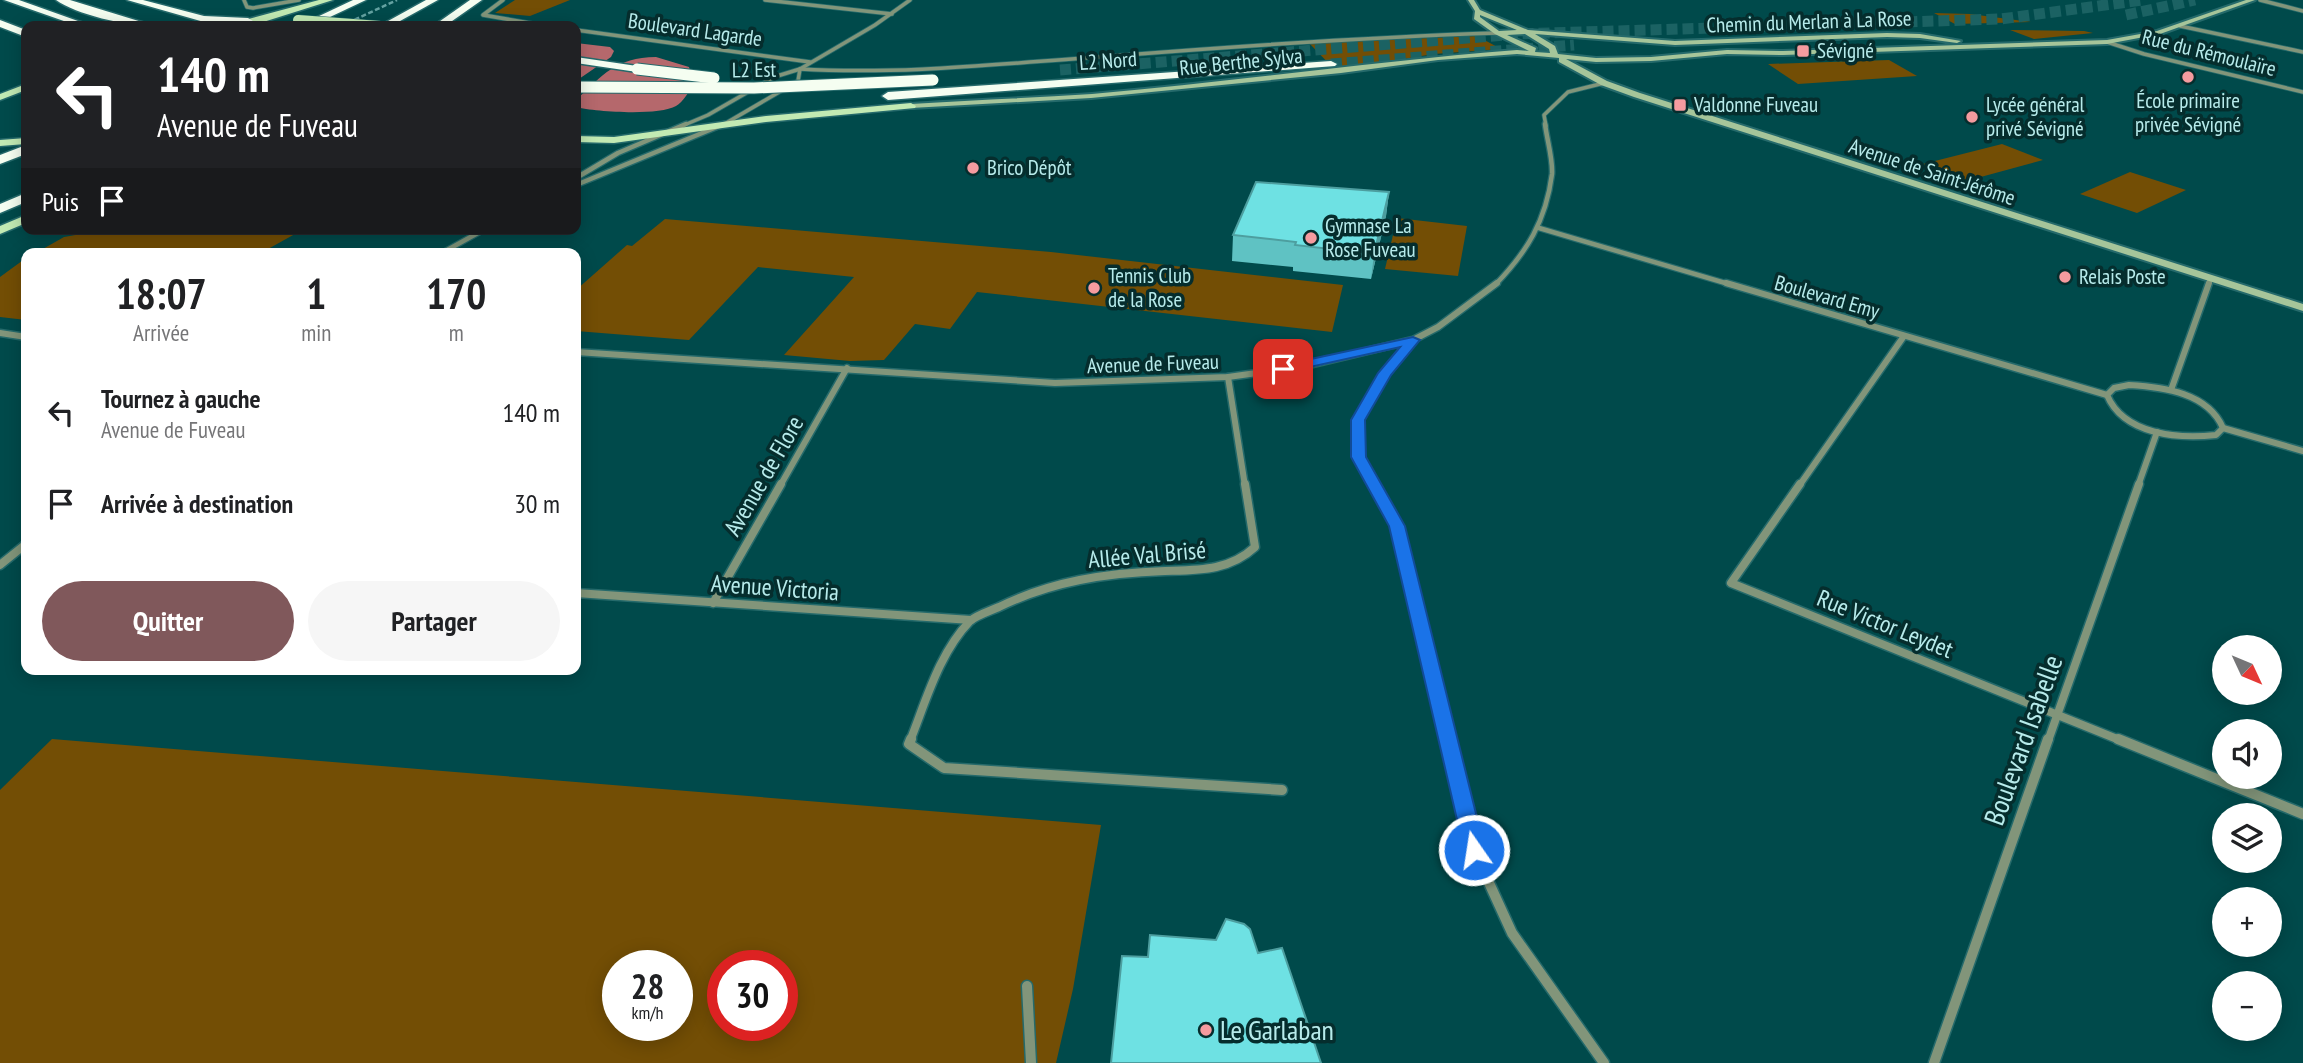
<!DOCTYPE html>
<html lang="fr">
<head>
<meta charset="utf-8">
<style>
	body { margin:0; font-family:"PT Sans Narrow",sans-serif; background:#f6f6f6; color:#202124; height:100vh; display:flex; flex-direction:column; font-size:26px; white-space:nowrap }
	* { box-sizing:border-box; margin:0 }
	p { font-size:23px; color:#757577 }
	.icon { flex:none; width:38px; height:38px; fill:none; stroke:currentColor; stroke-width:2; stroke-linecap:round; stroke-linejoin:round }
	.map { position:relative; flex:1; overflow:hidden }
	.sheet { position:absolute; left:21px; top:248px; width:560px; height:427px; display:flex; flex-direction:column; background:#fff; border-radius:14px; box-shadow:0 4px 18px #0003 }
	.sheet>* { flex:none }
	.hud { position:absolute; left:21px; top:21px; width:560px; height:214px; border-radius:14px; box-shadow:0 4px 18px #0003; background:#202124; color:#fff; overflow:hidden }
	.needle { width:46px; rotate:134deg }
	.controls { position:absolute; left:2212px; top:635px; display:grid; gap:14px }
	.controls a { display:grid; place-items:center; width:70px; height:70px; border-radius:50%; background:#fff; box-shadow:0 4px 18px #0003; font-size:35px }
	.speed { position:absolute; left:602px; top:950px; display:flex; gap:14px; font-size:35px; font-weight:700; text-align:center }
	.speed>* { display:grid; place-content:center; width:91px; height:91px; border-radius:50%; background:#fff; box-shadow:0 4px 18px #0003; line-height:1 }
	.speed small { font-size:18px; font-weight:400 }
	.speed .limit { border:10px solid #d22; background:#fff; color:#111 }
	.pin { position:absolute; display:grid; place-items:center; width:60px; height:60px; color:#fff; margin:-30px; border-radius:14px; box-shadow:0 4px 10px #0006 }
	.me { position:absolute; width:77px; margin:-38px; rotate:347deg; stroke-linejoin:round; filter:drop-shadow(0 0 5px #0008) }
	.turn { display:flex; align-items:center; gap:24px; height:147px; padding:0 21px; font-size:32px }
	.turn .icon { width:91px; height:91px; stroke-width:2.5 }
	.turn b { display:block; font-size:49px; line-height:60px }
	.then { display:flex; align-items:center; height:66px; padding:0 21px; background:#0003; gap:14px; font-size:26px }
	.eta { display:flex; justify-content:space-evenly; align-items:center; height:119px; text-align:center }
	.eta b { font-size:42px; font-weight:600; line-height:49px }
	.action { display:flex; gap:14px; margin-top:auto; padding:14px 21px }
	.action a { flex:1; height:80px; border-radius:42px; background:#80585b; color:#fff; font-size:28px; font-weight:600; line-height:80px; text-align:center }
	.action a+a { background:#f6f6f6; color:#202124 }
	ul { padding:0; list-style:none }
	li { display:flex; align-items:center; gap:21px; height:91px; padding:0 21px }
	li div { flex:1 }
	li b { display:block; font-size:26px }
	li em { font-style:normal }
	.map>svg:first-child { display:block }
</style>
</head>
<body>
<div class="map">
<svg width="2303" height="1063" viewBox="0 0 2303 1063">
	<rect width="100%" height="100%" fill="#004a4b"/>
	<g fill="#734e05" fill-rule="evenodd">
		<path d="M515 0H570L530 16 495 13Z"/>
		<path d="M1934 13 1970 14 2031 22 1955 24Z"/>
		<path d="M2010 30 2084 31 2093 33 2034 39Z"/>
		<path d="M1477 36 1501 49 1434 54 1335 70 1309 43Z"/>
		<path d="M1889 60 1917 76 1798 84 1768 64Z"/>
		<path d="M2002 144 2043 160 1966 181 1923 164Z"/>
		<path d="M2130 172 2186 190 2137 213 2080 194Z"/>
		<path d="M1397 218 1467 226 1458 276 1385 269Z"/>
		<path d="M665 219 1051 252 1343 285 1332 332 977 292 950 329 915 324 884 360 850 361 784 355 854 277 758 267 689 340 576 331V290L627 245 632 246Z"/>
		<path d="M110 229H304L259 254H34L64 237Z"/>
		<path d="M26 258V320L0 317V277Z"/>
		<path d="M52 739 1101 825 1073 989 1056 1063H0V790ZM618 966H677V1026H618ZM723 966H782V1026H723Z"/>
	</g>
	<g fill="#b5686c">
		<path d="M576 43 610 47 614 51 611 57 576 81Z"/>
		<path d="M656 57 689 67 694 85C689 91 683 102 676 106 659 116 595 112 576 107V100C604 74 615 58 656 57Z"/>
	</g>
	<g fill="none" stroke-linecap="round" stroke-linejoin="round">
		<g stroke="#1b6263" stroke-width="11" stroke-dasharray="11 5" stroke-linecap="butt">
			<path d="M2126 15 2195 0"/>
			<path d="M1331 64 1574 45"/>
			<path d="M1060 70 1518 34 2001 19 2143 0"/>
		</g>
		<defs>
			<g id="street-far4">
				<path d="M244 0 247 7 253 8 299 0"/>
				<path d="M503 0 483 15 547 26"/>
				<path d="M765 0 892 14"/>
				<path d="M2260 0 2303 11"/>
				<path d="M2180 26 2303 52"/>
				<path d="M576 30 810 62"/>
				<path d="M2107 42 2144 54 2303 92"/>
				<path d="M800 69C904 75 1008 63 1112 56 1240 46 1368 37 1497 33"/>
				<path d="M682 126 708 115 774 77 800 69 875 25 910 0"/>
				<path d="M721 126 798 81 800 69"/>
				<path d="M1546 126 1544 115 1568 92 1604 83"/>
			</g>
			<g id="street-far3">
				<path d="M576 178 618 153 686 124"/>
				<path d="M576 185 724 124"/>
				<path d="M1539 228 1732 285"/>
				<path d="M440 254 485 229"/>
				<path d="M1495 285C1527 252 1546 221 1552 174 1553 159 1547 140 1545 124"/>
				<path d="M2208 285 2210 279"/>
			</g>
			<g id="street-far2">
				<path d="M1726 283 2107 395"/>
				<path d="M0 333 26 337"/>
				<path d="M576 352 1055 383 1228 377 1300 367 1413 340 1438 327 1497 283"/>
				<path d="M1228 377 1245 486"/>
				<path d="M2129 385C2164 387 2208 393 2223 428L2216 435C2178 439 2124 435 2107 395L2114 388Z"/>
				<path d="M2171 390 2209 283"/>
				<path d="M2223 428 2303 451"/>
				<path d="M780 486 847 368"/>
				<path d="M1375 486C1370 477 1362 466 1359 457 1347 412 1386 372 1413 341"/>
				<path d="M1799 486 1904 336"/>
				<path d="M2138 486 2157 432"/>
			</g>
			<g id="street-far1">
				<path d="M1374 484 1397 526 1448 741"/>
				<path d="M1800 484 1731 583 2122 741"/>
				<path d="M0 565 26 544"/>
				<path d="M576 593 971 620"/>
				<path d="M713 603 781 484"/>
				<path d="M910 741C926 701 939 653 970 621 977 615 990 611 999 607 1052 581 1106 573 1165 571 1199 570 1229 571 1255 547L1245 484"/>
				<path d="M2048 741 2139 484"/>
			</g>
			<g id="street">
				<path d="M911 739 909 744 944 768 1282 790"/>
				<path d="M1448 739 1474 850 1512 933 1604 1063"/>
				<path d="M2118 739 2303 814"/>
				<path d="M1027 986 1031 1063"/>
				<path d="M1934 1063 2048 739"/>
			</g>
			<path id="secondary" d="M1468 0H1474L1480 10 1528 30 1675 41 1887 33 1920 34 1961 41 1957 43 1920 38 1887 37 1675 45 1535 34 1555 46 1558 54 1596 58 1651 57 1727 50 1783 51 2107 40 2157 31 2246 0H2255L2160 34 2107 44 1783 55 1727 54 1651 61 1596 62 1566 59 1607 81 1640 93 2303 304V311L1634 97 1601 85 1559 62V58L1517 54 1438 60 1341 73 1091 98 911 108 907 106 911 104C971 100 1032 98 1092 94 1234 82 1375 61 1517 50L1529 51 1495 34 1474 19 1475 11ZM1480 15 1517 30 1499 31 1480 17ZM1525 34 1549 49 1550 53 1535 52 1536 48 1507 35Z"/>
			<g id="primary">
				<path d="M319 0H333L257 24 222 26Z"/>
				<path d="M26 84V90L0 100V94Z"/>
				<path d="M911 103 916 106 915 108 766 122 614 143 576 142V136L614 137 766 116Z"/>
				<path d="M26 138V144L0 146V140Z"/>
				<path d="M26 215V223L0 234V226Z"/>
			</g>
			<g id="highway">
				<path d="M4 0H19L92 26H78Z"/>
				<path d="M56 0H70L155 26C130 27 77 15 56 0Z"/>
				<path d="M127 0H143L204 16 248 18 253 21 248 24 204 22Z"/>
				<path d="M353 0H366L311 26H298Z"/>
				<path d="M426 0H438L391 26H379Z"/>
				<path d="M470 0H482L445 26H433Z"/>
				<path d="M0 20 26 30V37L0 27Z"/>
				<path d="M576 57 637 66 643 69 637 72 576 63Z"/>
				<path d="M1331 61 1337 64 1335 66 888 100 882 96 888 92Z"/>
				<path d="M26 145V154L0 164V155Z"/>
				<path d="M26 193V202L0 213V204Z"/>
			</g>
		</defs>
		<use href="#street-far4" stroke="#256a6b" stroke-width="5"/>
		<use href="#street-far3" stroke="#256a6b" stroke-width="7"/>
		<use href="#street-far2" stroke="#256a6b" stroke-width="9"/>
		<use href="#street-far1" stroke="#256a6b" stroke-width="11"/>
		<use href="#street" stroke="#256a6b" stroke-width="13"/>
		<use href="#secondary" stroke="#256a6b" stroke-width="4"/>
		<use href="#primary" stroke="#256a6b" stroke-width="3"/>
		<use href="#highway" stroke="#256a6b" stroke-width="3"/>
		<use href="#street-far4" stroke="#82957a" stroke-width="3.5"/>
		<use href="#street-far3" stroke="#82957a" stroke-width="4.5"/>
		<use href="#street-far2" stroke="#82957a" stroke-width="6"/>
		<use href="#street-far1" stroke="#82957a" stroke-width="8"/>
		<use href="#street" stroke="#82957a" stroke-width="10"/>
		<use href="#secondary" fill="#a6c59a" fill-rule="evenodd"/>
		<use href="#primary" fill="#c2eab3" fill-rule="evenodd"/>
		<use href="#highway" fill="#f5fef1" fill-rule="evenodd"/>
		<path stroke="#64a2a2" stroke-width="2.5" stroke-dasharray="5 2.5" stroke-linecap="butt" d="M341 26 397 0"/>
		<defs>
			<path id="primary-bridge" d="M298 20 380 26"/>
			<g id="highway-bridge">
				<path d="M637 69 714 78"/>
				<path d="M576 87 754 88 933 80"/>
			</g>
		</defs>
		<use href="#primary-bridge" stroke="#256a6b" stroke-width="11" stroke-linecap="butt"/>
		<use href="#highway-bridge" stroke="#256a6b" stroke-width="13" stroke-linecap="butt"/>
		<use href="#primary-bridge" stroke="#c2eab3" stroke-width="10"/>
		<use href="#highway-bridge" stroke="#f5fef1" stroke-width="11"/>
	</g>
	<path fill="#5fc2c3" d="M1389 192 1386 216 1371 279 1293 271V267L1232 261 1233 235Z"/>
	<path fill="#4d9e9f" d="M1389 192 1386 216 1371 279 1374 254Z"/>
	<g fill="#6ee1e3" stroke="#4d9e9f" stroke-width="2">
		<path d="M1256 182 1389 192 1374 254 1295 245 1296 242 1233 235Z"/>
		<path d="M1226 919 1244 924 1250 929 1258 953 1282 948 1321 1063H1111L1122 956 1148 957 1150 935 1216 940Z"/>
	</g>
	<path fill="#1a73e8" stroke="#114b97" stroke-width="2" d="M1413 337 1420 340 1391 375 1365 420 1366 457 1405 526 1485 850 1482 856 1474 859 1467 856 1464 850 1389 526 1351 457V420L1378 373 1400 347 1283 373 1276 369 1283 365Z"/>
	<g fill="#f59b9f" stroke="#052d2d" stroke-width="2.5">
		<rect x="1796" y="44" width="14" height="14" rx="3.5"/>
		<circle cx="2188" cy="77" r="7"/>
		<rect x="1673" y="98" width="14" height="14" rx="3.5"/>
		<circle cx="1972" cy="117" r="7"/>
		<circle cx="973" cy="168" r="7"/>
		<circle cx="1311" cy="238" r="7"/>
		<circle cx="2065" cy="277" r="7"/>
		<circle cx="1094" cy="288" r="7"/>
		<circle cx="1206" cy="1030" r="7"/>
	</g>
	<g text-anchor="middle" stroke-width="7" stroke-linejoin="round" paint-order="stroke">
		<g font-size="21" fill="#b7ebeb" stroke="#052d2d">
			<text transform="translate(1809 22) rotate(-2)" y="7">Chemin du Merlan à La Rose</text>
			<text transform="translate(695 30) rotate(8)" y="7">Boulevard Lagarde</text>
			<text transform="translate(2209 53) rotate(14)" y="7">Rue du Rémoulaïre</text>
			<text transform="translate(1108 61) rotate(-4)" y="7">L2 Nord</text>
			<text transform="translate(1241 62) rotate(-6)" y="7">Rue Berthe Sylva</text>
			<text transform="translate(754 70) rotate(-1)" y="7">L2 Est</text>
			<text transform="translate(1932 172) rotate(18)" y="7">Avenue de Saint-Jérôme</text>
			<text transform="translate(1827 297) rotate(16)" y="7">Boulevard Emy</text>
			<text transform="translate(1153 364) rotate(-2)" y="7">Avenue de Fuveau</text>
		</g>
		<g font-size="21" fill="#b7ebeb" stroke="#052d2d" text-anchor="start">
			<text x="1817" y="58">Sévigné</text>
			<text x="2188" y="108" text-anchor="middle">École primaire<tspan x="2188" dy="24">privée Sévigné</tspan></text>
			<text x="1694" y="112">Valdonne Fuveau</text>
			<text x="1986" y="112">Lycée général<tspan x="1986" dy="24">privé Sévigné</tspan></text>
			<text x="987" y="175">Brico Dépôt</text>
			<text x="1325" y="233">Gymnase La<tspan x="1325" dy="24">Rose Fuveau</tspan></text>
			<text x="1108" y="283">Tennis Club<tspan x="1108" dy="24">de la Rose</tspan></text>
			<text x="2079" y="284">Relais Poste</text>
		</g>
		<g font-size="24" fill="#b7ebeb" stroke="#052d2d">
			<text transform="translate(764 476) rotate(-60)" y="8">Avenue de Flore</text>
			<text transform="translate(1147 555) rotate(-5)" y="8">Allée Val Brisé</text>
			<text transform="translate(775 588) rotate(4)" y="8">Avenue Victoria</text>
			<text transform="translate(1885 624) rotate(22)" y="8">Rue Victor Leydet</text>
		</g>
		<g font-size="28" fill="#b7ebeb" stroke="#052d2d">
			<text transform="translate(2023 740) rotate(-70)" y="10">Boulevard Isabelle</text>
		</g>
		<g font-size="28" fill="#b7ebeb" stroke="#052d2d" text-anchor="start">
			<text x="1220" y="1040">Le Garlaban</text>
		</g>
	</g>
</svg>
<div class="controls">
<a><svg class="needle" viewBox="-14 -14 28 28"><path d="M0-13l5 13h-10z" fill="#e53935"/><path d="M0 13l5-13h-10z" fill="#757577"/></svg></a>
<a><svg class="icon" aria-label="sound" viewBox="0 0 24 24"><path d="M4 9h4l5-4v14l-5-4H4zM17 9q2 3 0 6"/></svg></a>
<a><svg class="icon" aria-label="layers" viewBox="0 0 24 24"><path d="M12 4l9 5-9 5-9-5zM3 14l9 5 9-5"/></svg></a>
<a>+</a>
<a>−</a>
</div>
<div class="speed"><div>28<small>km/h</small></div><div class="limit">30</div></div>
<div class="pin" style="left:1283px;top:369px;background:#d93025"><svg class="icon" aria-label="arrive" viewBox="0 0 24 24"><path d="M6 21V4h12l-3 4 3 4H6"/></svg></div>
<svg class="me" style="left:1474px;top:850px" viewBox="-20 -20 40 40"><circle r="17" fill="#1a73e8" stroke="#fff" stroke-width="3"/><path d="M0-11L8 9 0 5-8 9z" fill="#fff"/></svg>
<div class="hud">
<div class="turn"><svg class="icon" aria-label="left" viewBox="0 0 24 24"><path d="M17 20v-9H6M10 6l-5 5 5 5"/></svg><div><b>140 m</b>Avenue de Fuveau</div></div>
<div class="then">Puis<svg class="icon" aria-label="arrive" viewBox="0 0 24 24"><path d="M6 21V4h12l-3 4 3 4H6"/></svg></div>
</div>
<section class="sheet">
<div class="eta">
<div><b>18:07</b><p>Arrivée</p></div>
<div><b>1</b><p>min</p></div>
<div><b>170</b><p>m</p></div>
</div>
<ul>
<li><svg class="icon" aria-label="left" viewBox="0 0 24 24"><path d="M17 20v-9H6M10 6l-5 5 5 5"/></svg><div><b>Tournez à gauche</b><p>Avenue de Fuveau</p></div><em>140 m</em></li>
<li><svg class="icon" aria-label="arrive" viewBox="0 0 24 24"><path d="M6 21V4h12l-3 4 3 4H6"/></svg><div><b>Arrivée à destination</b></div><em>30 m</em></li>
</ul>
<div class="action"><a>Quitter</a><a>Partager</a></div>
</section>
</div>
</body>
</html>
